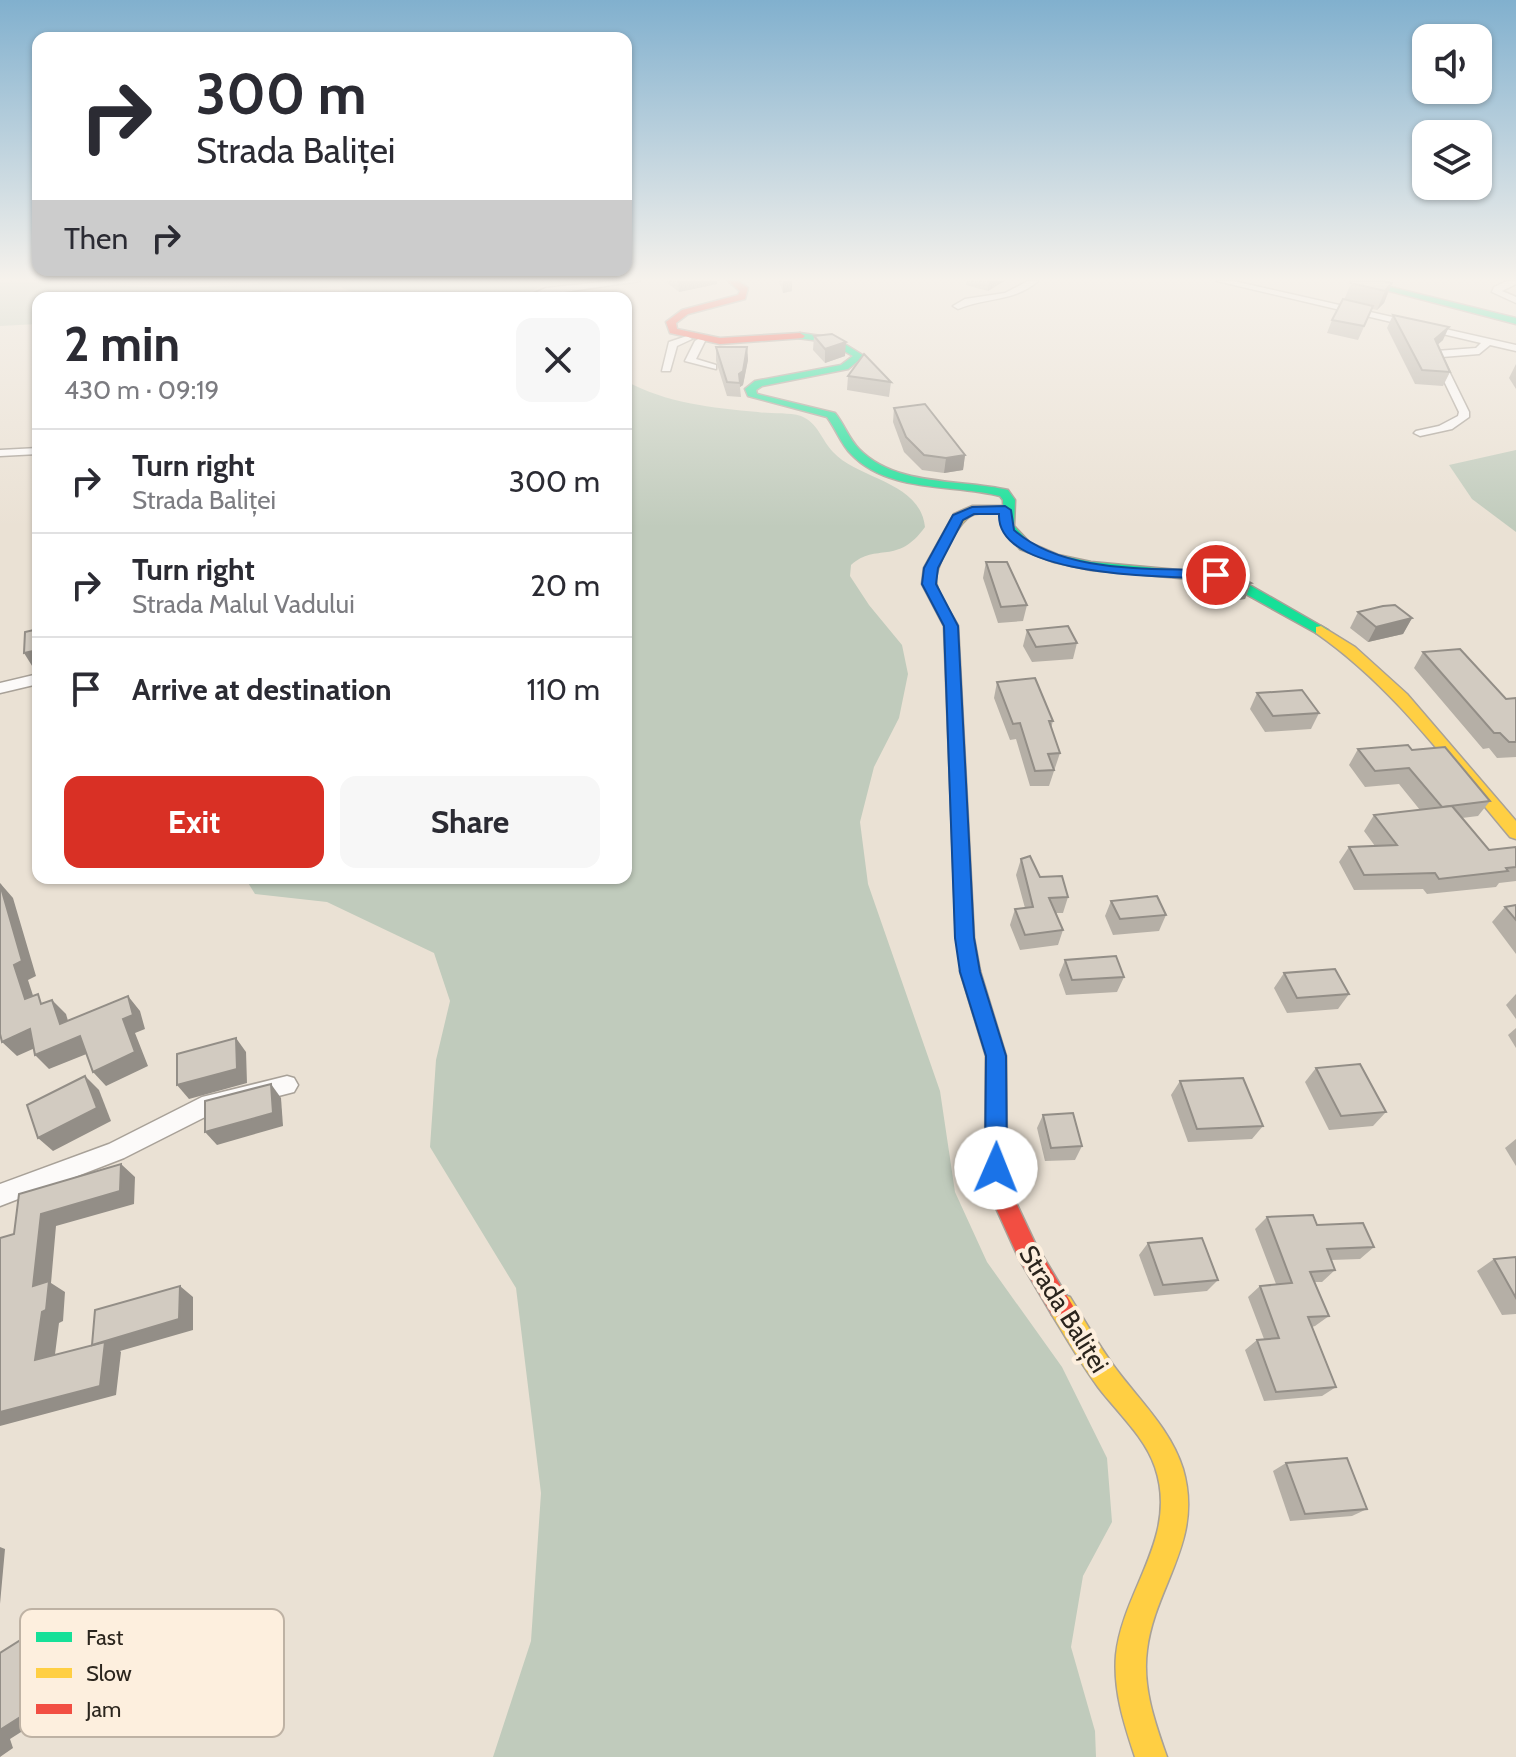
<!DOCTYPE html>
<html lang="en">
<head>
<meta charset="utf-8">
<style>
	body { margin:0; font-family:Cabin,sans-serif; background:#f7f7f7; color:#2b2b33; height:100vh; display:flex; flex-direction:column; font-size:30px; white-space:nowrap }
	* { box-sizing:border-box; margin:0 }
	p { font-size:26px; color:#7c7c81 }
	.icon { flex:none; width:44px; height:44px; fill:none; stroke:currentColor; stroke-width:2; stroke-linecap:round; stroke-linejoin:round }
	.map { position:relative; flex:1; overflow:hidden }
	.details { position:absolute; left:32px; top:292px; width:600px; height:592px; display:flex; flex-direction:column; background:#fff; border-radius:16px; box-shadow:0 2px 6px #0004 }
	.details>* { flex:none }
	.hud { position:absolute; left:32px; top:32px; width:600px; height:244px; border-radius:16px; box-shadow:0 2px 6px #0004; background:#fff; color:#2b2b33; overflow:hidden }
	.tools { position:absolute; left:1412px; top:24px; display:grid; gap:16px }
	.tools a { display:grid; place-items:center; width:80px; height:80px; border-radius:16px; background:#fff; box-shadow:0 2px 6px #0004; font-size:40px }
	.pin { position:absolute; display:grid; place-items:center; width:68px; height:68px; color:#fff; margin:-34px; border:4px solid #fff; border-radius:50%; box-shadow:0 2px 8px #0007 }
	.me { position:absolute; width:88px; margin:-44px; rotate:1deg; stroke-linejoin:round; filter:drop-shadow(0 0 6px #0008) }
	.turn { display:flex; align-items:center; gap:28px; height:168px; padding:0 32px; font-size:36px }
	.turn .icon { width:104px; height:104px; stroke-width:2.5 }
	.turn b { display:block; font-size:56px; line-height:68px }
	.then { display:flex; align-items:center; height:76px; padding:0 32px; background:#0003; gap:16px; font-size:30px }
	.round { display:grid; place-items:center; flex:none; width:84px; height:84px; border-radius:16px; background:#f7f7f7 }
	.summary { display:flex; align-items:center; justify-content:space-between; height:136px; padding:0 32px }
	h1 { font-size:48px; font-weight:800; line-height:60px }
	.cta { display:flex; gap:16px; margin-top:auto; padding:16px 32px }
	.cta a { flex:1; height:92px; border-radius:16px; background:#d93025; color:#fff; font-size:32px; font-weight:800; line-height:92px; text-align:center }
	.cta a+a { background:#f7f7f7; color:#2b2b33 }
	ul { padding:0; list-style:none }
	li { display:flex; align-items:center; gap:24px; height:104px; padding:0 32px; border-top:2px solid #e1e1e2 }
	li div { flex:1 }
	li b { display:block; font-size:30px }
	li em { font-style:normal }
	.map>svg:first-child { display:block }
</style>
</head>
<body>
<div class="map">
<svg width="1516" height="1757" viewBox="0 0 1516 1757">
	<rect width="100%" height="100%" fill="#eae1d4"/>
	<g fill="#c0cbbc">
		<path d="M11 281 174 288 249 285 272 281H597L542 286 517 298H367L340 287 282 291 271 298H38V324L0 326V283Z"/>
		<path d="M626 381C666 403 712 408 758 412 771 414 788 412 801 416 818 423 821 439 833 452 859 480 920 481 925 527 897 566 877 542 851 565L850 576 869 605 902 645 908 674 899 718 874 767 860 822 868 884 940 1091 955 1192 987 1262 1062 1367 1107 1458 1112 1522 1083 1576 1071 1647 1095 1731 1096 1757H493L531 1641 541 1493 516 1288 430 1147 436 1060 450 1001 434 953 327 902 255 894 245 878H626Z"/>
		<path d="M1516 450V532L1472 499 1449 465Z"/>
	</g>
	<g fill="none" stroke-linecap="round" stroke-linejoin="round">
		<defs>
			<g id="street">
				<path d="M611 281H640L523 298 546 288Z"/>
				<path d="M1028 281H1038C1015 302 985 297 958 309L953 306 965 299 1005 293Z"/>
				<path d="M1217 281H1233L1516 345V351L1490 345 1479 354 1442 357 1469 412V417L1452 429 1420 436 1414 433 1416 431 1439 426 1458 416 1459 412 1431 354 1436 351 1476 348 1481 343Z"/>
				<path d="M1507 281H1516V284L1502 291 1516 297V303L1492 292 1494 287Z"/>
				<path d="M687 336 692 339 677 346 670 371H662L669 342Z"/>
				<path d="M700 338 705 341 696 359 716 365V369L685 361 695 341Z"/>
				<path d="M38 448V454L0 456V450Z"/>
				<path d="M38 674V684L0 693V683Z"/>
				<path d="M287 1076 294 1078 298 1085 294 1092 213 1113 124 1158 0 1206V1184L109 1144 202 1097Z"/>
			</g>
			<g id="fast">
				<path d="M1351 281H1366L1516 318V324Z"/>
				<path d="M800 333 835 338 864 356 848 369 762 386 756 390 757 394 835 413C844 424 849 439 859 449 896 487 961 479 1008 490L1015 500 1014 526 1030 543 1058 555 1091 562 1232 575 1328 630 1326 633H1316L1224 582 1091 570 1054 562 1020 549 1004 530 1003 500 1000 496C952 484 888 493 851 454 841 444 836 429 827 417L748 396 745 389 755 381 841 365 853 356 828 342 797 338 795 336Z"/>
			</g>
			<g id="slow">
				<path d="M972 506H1005L1011 510C1001 517 987 511 975 514 960 517 935 566 936 581 937 595 952 614 958 626L974 938 980 971 977 977 970 979 963 977 956 938 944 626 922 584 924 568 954 514Z"/>
				<path d="M1321 626 1355 647 1407 694 1516 821V839L1510 837C1449 765 1395 688 1316 633V627Z"/>
				<path d="M1061 1294 1070 1297C1085 1321 1099 1346 1116 1369 1140 1401 1171 1430 1183 1469 1204 1541 1155 1585 1147 1650 1142 1687 1155 1723 1167 1757H1135C1124 1724 1113 1690 1116 1655 1123 1589 1179 1537 1155 1467 1145 1437 1117 1412 1098 1387 1081 1364 1067 1339 1052 1315L1049 1306 1052 1297Z"/>
			</g>
			<g id="jam">
				<path d="M728 281H738L748 288 745 299 688 314 676 323 677 329 720 338 800 333 805 336 803 338 720 344 670 333 666 322 682 310 738 295 740 291Z"/>
				<path d="M970 963 977 965 980 971 1006 1056 1007 1168 1012 1194 1035 1243 1073 1306 1070 1315 1061 1318 1052 1315 1019 1259 990 1195 985 1168 986 1056 960 971 963 965Z"/>
			</g>
		</defs>
		<use href="#street" stroke="#a8a198" stroke-width="3"/>
		<use href="#fast" stroke="#a8a198" stroke-width="3"/>
		<use href="#slow" stroke="#a8a198" stroke-width="3"/>
		<use href="#jam" stroke="#a8a198" stroke-width="3"/>
		<use href="#street" fill="#fcfaf9" fill-rule="evenodd"/>
		<use href="#fast" fill="#16e098" fill-rule="evenodd"/>
		<use href="#slow" fill="#ffcf43" fill-rule="evenodd"/>
		<use href="#jam" fill="#f24e42" fill-rule="evenodd"/>
	</g>
	<g fill="#b5afa6">
		<path d="M665 281H717V284L679 292Z"/>
		<path d="M779 281H792V291L783 293Z"/>
		<path d="M967 281H1004L988 291 966 285Z"/>
		<path d="M1352 281 1392 283 1384 303 1377 310 1372 309 1358 340 1327 333 1332 320 1344 300Z"/>
		<path d="M1393 315 1443 340 1437 345 1450 372 1443 386 1415 384 1387 328Z"/>
		<path d="M814 336 845 356 825 363 813 350Z"/>
		<path d="M716 347H747L748 360 743 385 740 387 741 397 727 396 716 361Z"/>
		<path d="M1516 364V389L1509 378Z"/>
		<path d="M848 376 891 382 889 397 847 390Z"/>
		<path d="M894 408 965 455 963 470 944 473 922 470 904 452 893 422Z"/>
		<path d="M986 562 1027 605 1023 621 998 623 983 578Z"/>
		<path d="M1198 574 1251 583 1245 599 1206 604 1192 589Z"/>
		<path d="M1358 612 1412 618 1403 634 1368 642 1350 628Z"/>
		<path d="M1027 630 1077 643 1073 659 1032 662 1023 646Z"/>
		<path d="M1423 652 1506 699 1516 698V757L1497 758 1489 748 1483 749 1414 668Z"/>
		<path d="M997 682 1053 721 1051 728 1060 753 1049 786H1030L1016 739 1010 740 994 698Z"/>
		<path d="M1257 693 1319 713 1311 729 1265 732 1250 709Z"/>
		<path d="M1358 749 1412 750 1490 801 1478 816 1462 818 1489 850 1516 847V881L1499 883 1496 887 1427 894 1423 889 1354 890 1339 862 1349 847 1375 846 1364 831 1374 815 1420 810 1399 784 1365 787 1349 765Z"/>
		<path d="M1021 859 1040 877 1068 897 1063 913H1056L1063 930 1058 945 1020 950 1010 925 1015 909 1025 908 1016 875Z"/>
		<path d="M1111 901 1166 915 1159 931 1113 935 1105 916Z"/>
		<path d="M1516 905V954L1492 922 1505 907Z"/>
		<path d="M1065 960 1124 977 1117 992 1066 995 1059 975Z"/>
		<path d="M1284 973 1349 994 1338 1009 1287 1013 1274 988Z"/>
		<path d="M1516 994V1019L1506 1005Z"/>
		<path d="M1516 1028V1048L1508 1035Z"/>
		<path d="M1316 1068 1386 1112 1373 1126 1329 1130 1305 1082Z"/>
		<path d="M1180 1081 1263 1126 1252 1139 1188 1142 1171 1095Z"/>
		<path d="M1043 1115 1082 1146 1075 1160 1045 1161 1037 1128Z"/>
		<path d="M1516 1139V1166L1505 1148Z"/>
		<path d="M1267 1217 1317 1225 1374 1247 1360 1259 1331 1260 1335 1270 1322 1282H1315L1329 1316 1315 1326 1312 1327 1336 1387 1322 1396 1264 1401 1245 1350 1257 1340 1264 1339 1248 1297 1260 1286 1276 1284 1255 1229Z"/>
		<path d="M1148 1243 1218 1280 1207 1291 1154 1296 1139 1255Z"/>
		<path d="M1516 1257V1314L1502 1315 1477 1271 1494 1259Z"/>
		<path d="M1286 1463 1367 1509 1352 1516 1290 1521 1273 1471Z"/>
	</g>
	<g fill="#938e87">
		<path d="M678 281H717V284L679 292Z"/>
		<path d="M783 281H792V291L783 293Z"/>
		<path d="M989 281H1004L988 291Z"/>
		<path d="M1392 283 1384 303 1377 310 1385 291Z"/>
		<path d="M1449 327 1443 340 1428 353 1435 339Z"/>
		<path d="M846 342 845 356 825 363V349Z"/>
		<path d="M747 347 748 360 743 385 740 387 739 374Z"/>
		<path d="M965 455 963 470 944 473 946 458Z"/>
		<path d="M1251 583 1245 599 1206 604 1212 589Z"/>
		<path d="M1412 618 1403 634 1368 642 1376 627Z"/>
		<path d="M38 650V668L34 669 24 653Z"/>
		<path d="M0 883 13 898 36 976 28 980 39 1014 25 999 14 965Z"/>
		<path d="M128 996 140 1011 145 1029 135 1033 148 1066 106 1086 93 1072 123 1019Z"/>
		<path d="M52 1000 66 1014 73 1038 60 1024Z"/>
		<path d="M30 1029 44 1044 17 1056 2 1042Z"/>
		<path d="M80 1036 94 1051 49 1069 35 1055Z"/>
		<path d="M236 1038 246 1052 247 1083 189 1099 177 1085Z"/>
		<path d="M85 1076 99 1090 111 1121 53 1151 38 1138Z"/>
		<path d="M271 1084 281 1098 283 1126 217 1145 205 1132Z"/>
		<path d="M121 1164 135 1177 134 1204 56 1226 51 1283 65 1292 63 1321 59 1323 53 1370 35 1360 42 1312 33 1286 41 1214Z"/>
		<path d="M180 1286 193 1297V1330L120 1351 121 1352 116 1395 0 1426V1412L92 1345Z"/>
		<path d="M0 1547 5 1549 0 1604Z"/>
		<path d="M46 1624 66 1629 78 1696 10 1739 13 1748 0 1757V1730Z"/>
	</g>
	<g fill="#d2cbc1" stroke="#938e87" stroke-width="2">
		<path d="M1352 281H1382L1392 283 1385 291 1351 283Z"/>
		<path d="M1343 299 1373 306 1364 326 1332 320Z"/>
		<path d="M1393 315 1449 327 1435 339 1450 372 1422 370Z"/>
		<path d="M832 334 846 342 825 349 814 336Z"/>
		<path d="M716 347H747L743 371 739 374 740 383 727 382Z"/>
		<path d="M864 354 891 382 848 376Z"/>
		<path d="M925 404 965 455 946 458 924 455 906 437 894 408Z"/>
		<path d="M986 562H1007L1027 605 1001 607Z"/>
		<path d="M1228 570 1251 583 1212 589 1198 574Z"/>
		<path d="M1395 605 1412 618 1376 627 1358 612 1383 606Z"/>
		<path d="M1068 626 1077 643 1036 647 1027 630Z"/>
		<path d="M38 629V650L24 653 25 632Z"/>
		<path d="M1460 649 1506 699 1516 698V742H1509L1500 733H1494L1423 652Z"/>
		<path d="M1035 678 1053 721H1049L1060 753 1048 754 1054 770 1035 771 1020 723 1013 724 997 682Z"/>
		<path d="M1302 690 1319 713 1273 716 1257 693Z"/>
		<path d="M1408 745 1412 750 1445 747 1490 801 1442 807 1409 768 1375 771 1358 749Z"/>
		<path d="M1452 806 1489 850 1516 847V867L1506 868 1508 871 1439 879 1435 873 1364 875 1349 847 1397 845 1374 815Z"/>
		<path d="M1030 856 1040 877 1062 876 1068 897 1049 898 1063 930 1025 935 1015 909 1033 907 1021 859Z"/>
		<path d="M0 884 22 961 14 965 25 999 38 994 41 1004 52 1000 60 1024 128 996 133 1015 123 1019 135 1052 93 1072 80 1036 35 1055 30 1029 2 1042 0 1034Z"/>
		<path d="M1157 896 1166 915 1120 919 1111 901Z"/>
		<path d="M1516 905V920L1505 907Z"/>
		<path d="M1116 956 1124 977 1072 980 1065 960Z"/>
		<path d="M1335 969 1349 994 1297 998 1284 973Z"/>
		<path d="M236 1038 237 1069 177 1085V1054Z"/>
		<path d="M1360 1064 1386 1112 1341 1116 1316 1068Z"/>
		<path d="M85 1076 97 1108 38 1138 27 1105Z"/>
		<path d="M1243 1078 1263 1126 1197 1129 1180 1081Z"/>
		<path d="M271 1084 273 1113 205 1132V1101Z"/>
		<path d="M1073 1113 1082 1146 1051 1148 1043 1115Z"/>
		<path d="M121 1164 120 1191 41 1214 33 1286 49 1281 46 1310 42 1312 35 1360 105 1342 100 1386 0 1412V1238L14 1234 19 1194Z"/>
		<path d="M1313 1215 1317 1225 1363 1223 1374 1247 1327 1249 1335 1270 1310 1272 1329 1316 1308 1317 1336 1387 1276 1392 1257 1340 1279 1338 1260 1286 1292 1283 1267 1217Z"/>
		<path d="M1202 1238 1218 1280 1163 1285 1148 1243Z"/>
		<path d="M1516 1257V1298L1494 1259Z"/>
		<path d="M180 1286 179 1319 92 1345 95 1310Z"/>
		<path d="M1347 1458 1367 1509 1305 1514 1286 1463Z"/>
		<path d="M46 1624 58 1693 0 1730V1653Z"/>
	</g>
	<linearGradient id="sky" x2="0" y2="1"><stop stop-color="#81b0ce"/><stop offset="0.53" stop-color="#f6f2ec"/><stop offset="1" stop-color="#f6f2ec" stop-opacity="0"/></linearGradient>
	<rect width="1516" height="527" fill="url(#sky)"/>
	<path fill="#1a73e8" stroke="#114b97" stroke-width="2" d="M1005 506 1011 510 1014 530C1065 575 1151 567 1216 571L1223 575 1216 579C1171 576 996 579 999 514H974L963 520 938 568 936 584 958 626 974 938 980 972 1006 1056 1007 1168 1004 1176 996 1179 988 1176 985 1168 986 1056 960 972 955 938 944 626 922 584 924 568 953 515 972 507Z"/>
	<g text-anchor="middle" stroke-width="8" stroke-linejoin="round" paint-order="stroke">
		<g font-size="26" fill="#2b251d" stroke="#fdefde">
			<text transform="translate(1064 1309) rotate(58)" y="9">Strada Baliței</text>
		</g>
	</g>
	<rect x="20" y="1609" width="264" height="128" rx="12" fill="#fdefde" stroke="#beb2a4" stroke-width="2"/>
	<rect x="36" y="1632" width="36" height="10" fill="#16e098"/>
	<rect x="36" y="1668" width="36" height="10" fill="#ffcf43"/>
	<rect x="36" y="1704" width="36" height="10" fill="#f24e42"/>
	<g font-size="22" fill="#2b251d">
		<text x="86" y="1645">Fast</text>
		<text x="86" y="1681">Slow</text>
		<text x="86" y="1717">Jam</text>
	</g>
</svg>
<div class="tools">
<a><svg class="icon" aria-label="sound" viewBox="0 0 24 24"><path d="M4 9h4l5-4v14l-5-4H4zM17 9q2 3 0 6"/></svg></a>
<a><svg class="icon" aria-label="layers" viewBox="0 0 24 24"><path d="M12 4l9 5-9 5-9-5zM3 14l9 5 9-5"/></svg></a>
</div>
<div class="pin" style="left:1216px;top:575px;background:#d93025"><svg class="icon" aria-label="arrive" viewBox="0 0 24 24"><path d="M6 21V4h12l-3 4 3 4H6"/></svg></div>
<svg class="me" style="left:996px;top:1168px" viewBox="-20 -20 40 40"><circle r="19" fill="#fff"/><path d="M0-13L10 11 0 6-10 11z" fill="#1a73e8"/></svg>
<div class="hud">
<div class="turn"><svg class="icon" aria-label="right" viewBox="0 0 24 24"><path d="M7 20v-9h11M14 6l5 5-5 5"/></svg><div><b>300 m</b>Strada Baliței</div></div>
<div class="then">Then<svg class="icon" aria-label="right" viewBox="0 0 24 24"><path d="M7 20v-9h11M14 6l5 5-5 5"/></svg></div>
</div>
<section class="details">
<div class="summary"><div><h1>2 min</h1><p>430 m · 09:19</p></div><a class="round"><svg class="icon" aria-label="close" viewBox="0 0 24 24"><path d="M6 6l12 12M18 6L6 18"/></svg></a></div>
<ul>
<li><svg class="icon" aria-label="right" viewBox="0 0 24 24"><path d="M7 20v-9h11M14 6l5 5-5 5"/></svg><div><b>Turn right</b><p>Strada Baliței</p></div><em>300 m</em></li>
<li><svg class="icon" aria-label="right" viewBox="0 0 24 24"><path d="M7 20v-9h11M14 6l5 5-5 5"/></svg><div><b>Turn right</b><p>Strada Malul Vadului</p></div><em>20 m</em></li>
<li><svg class="icon" aria-label="arrive" viewBox="0 0 24 24"><path d="M6 21V4h12l-3 4 3 4H6"/></svg><div><b>Arrive at destination</b></div><em>110 m</em></li>
</ul>
<div class="cta"><a>Exit</a><a>Share</a></div>
</section>
</div>
</body>
</html>
